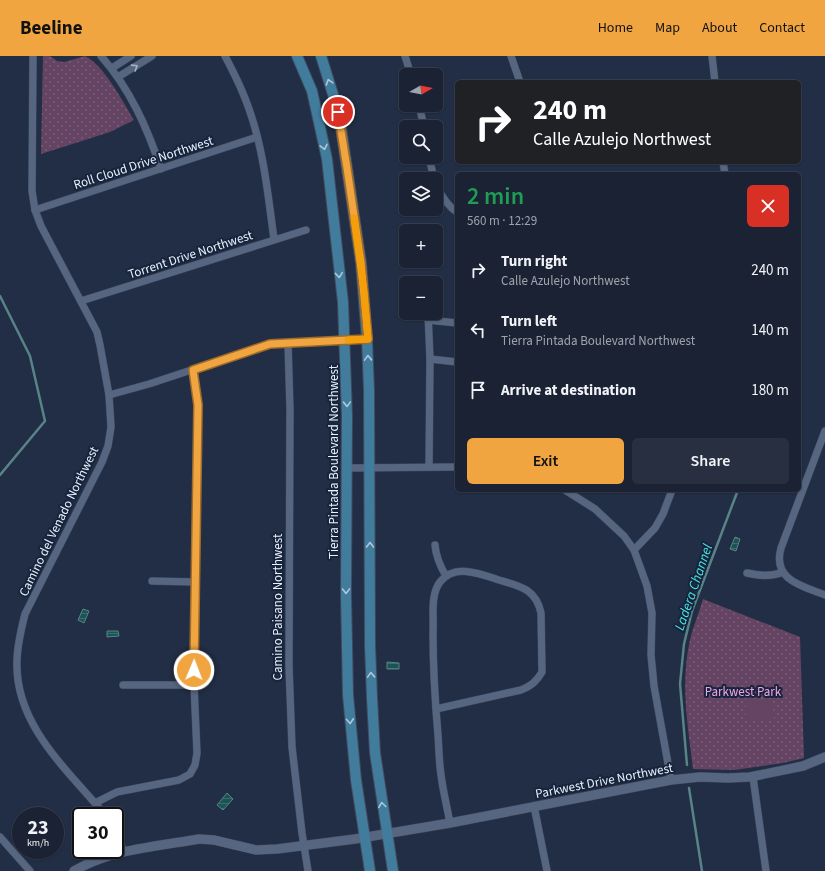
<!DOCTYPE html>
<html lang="en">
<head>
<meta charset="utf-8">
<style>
	body { margin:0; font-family:"Source Sans 3",sans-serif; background:#272f40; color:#f1f3f6; height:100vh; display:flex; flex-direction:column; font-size:15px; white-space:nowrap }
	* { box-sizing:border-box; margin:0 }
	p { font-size:13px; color:#9fa4ac }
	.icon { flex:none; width:22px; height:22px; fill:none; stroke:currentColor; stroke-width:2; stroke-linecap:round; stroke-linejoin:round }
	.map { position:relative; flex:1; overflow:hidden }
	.panel { position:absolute; left:455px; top:116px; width:346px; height:320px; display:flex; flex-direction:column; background:#1a2234; border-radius:6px; box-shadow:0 1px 3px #0004,0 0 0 1px #383f4f }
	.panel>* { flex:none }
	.top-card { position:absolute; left:455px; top:24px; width:346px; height:84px; border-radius:6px; box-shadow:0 1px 3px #0004,0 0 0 1px #383f4f; background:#202124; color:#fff; overflow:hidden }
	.needle { width:26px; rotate:81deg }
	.buttons { position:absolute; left:399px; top:12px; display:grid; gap:8px }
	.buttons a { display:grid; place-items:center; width:44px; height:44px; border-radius:6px; background:#1a2234; box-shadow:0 1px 3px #0004,0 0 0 1px #383f4f; font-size:20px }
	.speed { position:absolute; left:12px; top:751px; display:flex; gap:8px; font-size:20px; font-weight:700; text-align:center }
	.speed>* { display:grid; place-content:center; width:52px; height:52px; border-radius:50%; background:#1a2234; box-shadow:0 1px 3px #0004,0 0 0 1px #383f4f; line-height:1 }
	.speed small { font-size:10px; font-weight:400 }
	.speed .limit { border:2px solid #111; border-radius:6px; background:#fff; color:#111 }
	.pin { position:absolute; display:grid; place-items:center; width:34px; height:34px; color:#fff; margin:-17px; border:2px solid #fff; border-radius:50%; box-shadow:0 1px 4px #0007 }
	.me { position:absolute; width:44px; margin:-22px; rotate:1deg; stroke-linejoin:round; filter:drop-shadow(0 0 3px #0008) }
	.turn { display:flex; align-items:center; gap:14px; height:84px; padding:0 12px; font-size:18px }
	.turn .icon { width:52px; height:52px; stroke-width:2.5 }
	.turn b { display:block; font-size:28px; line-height:34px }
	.round { display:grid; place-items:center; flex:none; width:42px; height:42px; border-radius:6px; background:#272f40 }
	.head { display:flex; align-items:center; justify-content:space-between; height:68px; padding:0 12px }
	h1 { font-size:24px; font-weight:600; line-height:30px; color:#1e9e55 }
	.button { display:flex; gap:8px; margin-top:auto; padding:8px 12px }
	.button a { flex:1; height:46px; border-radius:6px; background:#f1a540; color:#111; font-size:16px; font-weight:600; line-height:46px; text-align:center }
	.button a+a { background:#272f40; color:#f1f3f6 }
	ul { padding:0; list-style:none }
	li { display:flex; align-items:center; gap:12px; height:60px; padding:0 12px }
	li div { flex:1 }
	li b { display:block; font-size:15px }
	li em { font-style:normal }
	header { display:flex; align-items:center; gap:24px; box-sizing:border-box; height:56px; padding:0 20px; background:#f1a540; color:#111 }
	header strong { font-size:19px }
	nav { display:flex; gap:22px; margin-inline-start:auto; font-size:14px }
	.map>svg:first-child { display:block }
</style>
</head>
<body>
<header>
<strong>Beeline</strong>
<nav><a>Home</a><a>Map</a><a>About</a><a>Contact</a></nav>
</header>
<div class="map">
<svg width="825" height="815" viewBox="0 0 825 815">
	<defs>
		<pattern id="park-dots" width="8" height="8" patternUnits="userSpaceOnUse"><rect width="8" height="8" fill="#644462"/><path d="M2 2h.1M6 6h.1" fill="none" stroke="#7a5f7a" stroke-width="1.8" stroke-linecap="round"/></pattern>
		<pattern id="water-rules" width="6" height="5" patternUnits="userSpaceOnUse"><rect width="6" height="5" fill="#1b5454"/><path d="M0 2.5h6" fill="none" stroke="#3c6d6e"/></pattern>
	</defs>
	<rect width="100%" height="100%" fill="#222e45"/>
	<g fill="url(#park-dots)">
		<path d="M43 0H50L57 5 64 6 85 0C104 9 123 46 134 64L110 76 41 98Z"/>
		<path d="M703 543 800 581 804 702 783 707 734 714 693 713C688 670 680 627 690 584 693 571 699 557 703 543Z"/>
	</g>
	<path fill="#644462" d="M746 644H773L774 664H746Z"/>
	<g fill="url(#water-rules)" stroke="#588387">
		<path d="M735 481 740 483 736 495 730 493Z"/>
		<path d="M83 553 89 555 84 567 78 564Z"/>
		<path d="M107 575H118L119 580 107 581Z"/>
		<path d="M387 606 399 607V613H387Z"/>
		<path d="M227 737 233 743 223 754 217 749Z"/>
	</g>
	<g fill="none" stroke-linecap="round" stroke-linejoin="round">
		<g stroke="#588387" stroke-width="2.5">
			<path d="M0 240 30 300 45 365 0 419"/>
			<path d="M687 709 680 628 684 588 692 555 738 434"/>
			<path d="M689 732 702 815"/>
		</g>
		<defs>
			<g id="minor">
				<path d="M33 0 32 135 35 154 41 170 97 276 100 289 109 339 111 371 108 390 102 406 25 558C21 574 17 589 17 606 15 670 69 715 106 760"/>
				<path d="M101 0C130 33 147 71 161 113"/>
				<path d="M225 0C234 17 243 35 249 53 264 95 268 140 274 183"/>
				<path d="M405 0 411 19"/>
				<path d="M511 0 520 26"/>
				<path d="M712 0 715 26"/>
				<path d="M112 12 131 0"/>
				<path d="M118 21 152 0"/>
				<path d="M419 49 424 71"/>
				<path d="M429 101 434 123"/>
				<path d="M723 106 725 118"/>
				<path d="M436 129C441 139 447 150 457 156"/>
				<path d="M35 154 257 81"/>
				<path d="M427 223V227"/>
				<path d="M81 245 306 174"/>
				<path d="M428 257 430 303 429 411"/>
				<path d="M428 264 457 267"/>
				<path d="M288 287 290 353 289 610 292 691 302 777 308 815"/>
				<path d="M430 303 457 306"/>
				<path d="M109 339 149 328 270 288 367 283"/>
				<path d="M825 375 781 492C772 524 802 530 825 539"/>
				<path d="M347 412 457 411"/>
				<path d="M565 434 595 453 624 480 634 494 647 530 652 557 651 599 654 630 671 724"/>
				<path d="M435 489C436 501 440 510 446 520"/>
				<path d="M634 494 655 472 663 458 672 434"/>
				<path d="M747 517C760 520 771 521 783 516"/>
				<path d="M152 525 195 526"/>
				<path d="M123 629H194"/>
				<path d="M436 653 521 634C531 630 536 626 542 616L541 557C536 533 520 530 499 524 481 518 455 507 440 526 430 539 434 561 433 576 433 611 435 645 438 679 439 692 439 706 441 719 443 735 447 751 450 767"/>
				<path d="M753 721 766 815"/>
				<path d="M95 747 117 736 179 724 190 718 195 709 197 697 194 629 198 349 193 314"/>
				<path d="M534 750 547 815"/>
				<path d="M115 774 124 796"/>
				<path d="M0 781 30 815"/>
			</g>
			<path id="tertiary" d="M74 815C108 795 149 791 187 785L199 783 214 784 256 794 277 793 355 783 450 767 671 724 700 721 728 722 750 721 803 710 825 701"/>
			<g id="secondary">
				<path d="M297 0 312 35 327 103 343 246 347 360 346 539 348 639 356 724 370 815"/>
				<path d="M321 0 336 48 340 65 361 207 367 283 369 334 370 589 372 642 375 697 393 815"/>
			</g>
		</defs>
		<use href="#minor" stroke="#404a5e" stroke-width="8"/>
		<use href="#tertiary" stroke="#404a5e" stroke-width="10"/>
		<use href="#secondary" stroke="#404a5e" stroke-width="12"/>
		<use href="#minor" stroke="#576680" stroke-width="7"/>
		<use href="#tertiary" stroke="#576680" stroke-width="9"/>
		<use href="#secondary" stroke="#427c9d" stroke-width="10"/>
	</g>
	<defs><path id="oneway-chevron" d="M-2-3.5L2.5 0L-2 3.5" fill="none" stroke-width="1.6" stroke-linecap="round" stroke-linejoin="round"/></defs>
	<use stroke="#a6b2c6" href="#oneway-chevron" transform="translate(135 11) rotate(-32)"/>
	<g stroke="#adc7dd">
		<use href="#oneway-chevron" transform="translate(329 26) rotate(-108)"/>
		<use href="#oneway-chevron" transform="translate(324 91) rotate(78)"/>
		<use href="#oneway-chevron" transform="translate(339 219) rotate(84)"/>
		<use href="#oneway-chevron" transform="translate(368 302) rotate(-92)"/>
		<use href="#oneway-chevron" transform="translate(347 348) rotate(88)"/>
		<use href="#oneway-chevron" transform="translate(370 489) rotate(-90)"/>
		<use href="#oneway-chevron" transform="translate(346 535) rotate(90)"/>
		<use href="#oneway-chevron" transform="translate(371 619) rotate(-92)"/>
		<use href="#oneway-chevron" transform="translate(350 665) rotate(86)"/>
		<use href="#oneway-chevron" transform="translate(382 749) rotate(-98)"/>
	</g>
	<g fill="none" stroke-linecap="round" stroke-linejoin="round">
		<defs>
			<path id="route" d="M194 614 198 349 193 314 270 288 368 283 361 207 347 112 338 56"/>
		</defs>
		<use href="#route" stroke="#9d6b2a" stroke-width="10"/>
		<use href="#route" stroke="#f1a540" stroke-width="7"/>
		<path stroke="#f59e0b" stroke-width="7" d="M348 284 368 283 364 235 354 162"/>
	</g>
	<g text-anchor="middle" stroke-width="4" stroke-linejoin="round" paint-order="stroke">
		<g font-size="13" fill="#e7f0ff" stroke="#18243b">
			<text transform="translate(143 106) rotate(-18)" y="5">Roll Cloud Drive Northwest</text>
			<text transform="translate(190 198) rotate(-18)" y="5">Torrent Drive Northwest</text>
			<text transform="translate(333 406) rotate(-90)" y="5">Tierra Pintada Boulevard Northwest</text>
			<text transform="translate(58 465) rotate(-64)" y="5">Camino del Venado Northwest</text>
			<text transform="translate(277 551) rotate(-90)" y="5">Camino Paisano Northwest</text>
			<text transform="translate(604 724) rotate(-11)" y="5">Parkwest Drive Northwest</text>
		</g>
		<g font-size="13" fill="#f0a4ea" stroke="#18243b">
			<text x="743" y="640">Parkwest Park</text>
		</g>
		<g font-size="14" font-style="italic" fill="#49e3e3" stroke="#18243b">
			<text transform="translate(693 531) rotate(-71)" y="5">Ladera Channel</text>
		</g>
	</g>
</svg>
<div class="buttons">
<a><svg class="needle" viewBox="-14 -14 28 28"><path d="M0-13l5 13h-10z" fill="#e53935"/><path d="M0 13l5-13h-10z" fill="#9fa4ac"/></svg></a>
<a><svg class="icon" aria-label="search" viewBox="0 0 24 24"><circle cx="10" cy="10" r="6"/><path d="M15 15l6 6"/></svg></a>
<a><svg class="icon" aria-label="layers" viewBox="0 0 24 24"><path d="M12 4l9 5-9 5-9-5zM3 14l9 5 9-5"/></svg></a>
<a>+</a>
<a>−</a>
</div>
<div class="speed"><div>23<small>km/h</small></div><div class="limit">30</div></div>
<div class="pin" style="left:338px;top:56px;background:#d93025"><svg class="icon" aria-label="arrive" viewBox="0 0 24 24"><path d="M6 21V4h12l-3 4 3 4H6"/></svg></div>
<svg class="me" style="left:194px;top:614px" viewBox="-20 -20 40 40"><circle r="17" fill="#f1a540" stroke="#fff" stroke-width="3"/><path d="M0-11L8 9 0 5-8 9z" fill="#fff"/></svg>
<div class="top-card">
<div class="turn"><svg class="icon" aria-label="right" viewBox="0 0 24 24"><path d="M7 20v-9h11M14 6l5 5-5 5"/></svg><div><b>240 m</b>Calle Azulejo Northwest</div></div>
</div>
<section class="panel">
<div class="head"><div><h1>2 min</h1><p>560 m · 12:29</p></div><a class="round" style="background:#d93025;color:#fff"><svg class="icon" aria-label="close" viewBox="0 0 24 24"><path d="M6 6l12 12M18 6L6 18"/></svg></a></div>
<ul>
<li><svg class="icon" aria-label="right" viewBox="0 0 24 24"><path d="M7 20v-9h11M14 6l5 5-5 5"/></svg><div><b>Turn right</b><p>Calle Azulejo Northwest</p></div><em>240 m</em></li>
<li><svg class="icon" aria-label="left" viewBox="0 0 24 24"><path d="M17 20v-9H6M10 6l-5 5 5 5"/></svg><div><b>Turn left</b><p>Tierra Pintada Boulevard Northwest</p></div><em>140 m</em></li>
<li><svg class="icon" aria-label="arrive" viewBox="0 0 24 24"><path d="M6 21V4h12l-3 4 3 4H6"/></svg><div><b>Arrive at destination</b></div><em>180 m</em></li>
</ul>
<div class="button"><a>Exit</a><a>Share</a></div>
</section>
</div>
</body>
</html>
